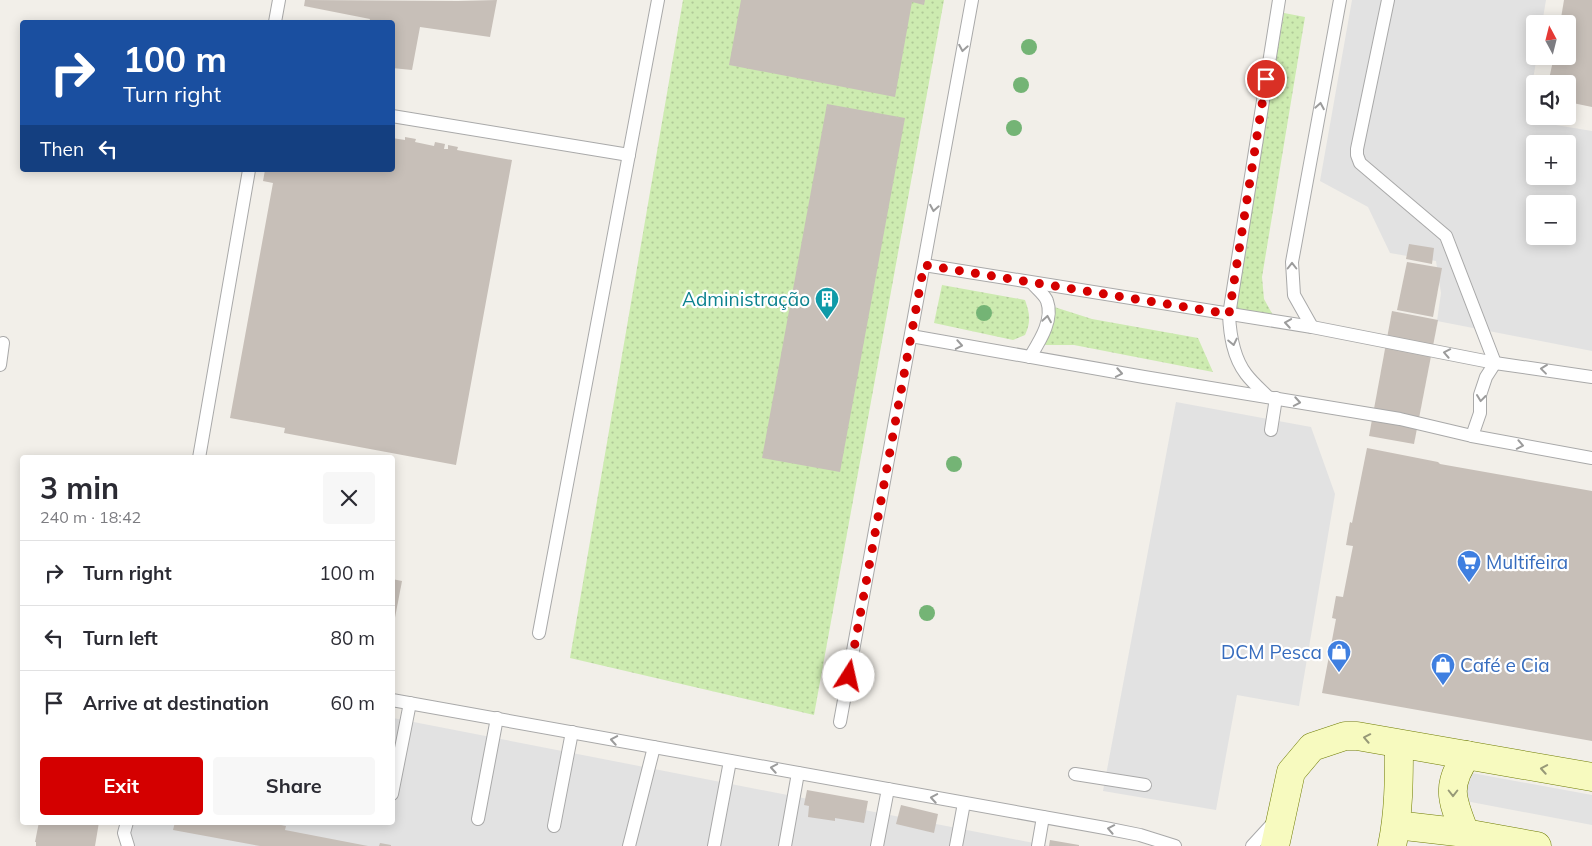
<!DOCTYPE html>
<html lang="en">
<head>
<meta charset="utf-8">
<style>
	body { margin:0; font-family:Mulish,sans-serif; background:#f7f7f7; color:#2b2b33; height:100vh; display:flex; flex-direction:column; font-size:19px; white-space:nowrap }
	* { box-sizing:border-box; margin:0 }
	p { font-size:16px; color:#7c7c81 }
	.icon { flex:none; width:28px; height:28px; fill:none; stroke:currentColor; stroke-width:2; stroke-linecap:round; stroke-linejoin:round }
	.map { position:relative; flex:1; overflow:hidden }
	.sheet { position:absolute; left:20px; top:455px; width:375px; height:370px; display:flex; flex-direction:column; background:#fff; border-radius:5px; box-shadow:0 2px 12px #0003 }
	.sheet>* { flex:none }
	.banner { position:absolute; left:20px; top:20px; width:375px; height:152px; border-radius:5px; box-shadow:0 2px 12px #0003; background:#1a4fa0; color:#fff; overflow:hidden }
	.needle { width:32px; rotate:353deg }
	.fabs { position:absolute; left:1526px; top:15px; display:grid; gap:10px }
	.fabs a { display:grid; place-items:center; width:50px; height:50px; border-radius:5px; background:#fff; box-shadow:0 2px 12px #0003; font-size:25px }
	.pin { position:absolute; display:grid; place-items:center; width:42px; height:42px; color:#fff; margin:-21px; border:2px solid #fff; border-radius:50%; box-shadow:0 1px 5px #0007 }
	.me { position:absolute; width:55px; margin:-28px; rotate:10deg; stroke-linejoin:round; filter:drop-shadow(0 0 4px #0008) }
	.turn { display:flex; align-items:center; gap:18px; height:105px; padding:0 20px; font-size:22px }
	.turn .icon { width:65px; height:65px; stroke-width:2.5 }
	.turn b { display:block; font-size:35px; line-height:42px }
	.then { display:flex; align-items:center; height:48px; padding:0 20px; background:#0003; gap:10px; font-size:19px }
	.round { display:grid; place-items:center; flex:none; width:52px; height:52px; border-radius:5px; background:#f7f7f7 }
	.overview { display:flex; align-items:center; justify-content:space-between; height:85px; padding:0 20px }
	h1 { font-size:30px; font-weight:700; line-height:38px }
	.primary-button { display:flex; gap:10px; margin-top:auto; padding:10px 20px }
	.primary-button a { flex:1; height:58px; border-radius:5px; background:#d40000; color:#fff; font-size:20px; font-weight:700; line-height:58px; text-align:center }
	.primary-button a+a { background:#f7f7f7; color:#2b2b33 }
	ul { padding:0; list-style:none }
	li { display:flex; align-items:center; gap:15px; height:65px; padding:0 20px; border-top:1px solid #e1e1e2 }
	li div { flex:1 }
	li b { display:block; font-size:19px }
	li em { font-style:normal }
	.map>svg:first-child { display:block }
</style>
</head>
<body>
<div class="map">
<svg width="1592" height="846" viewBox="0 0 1592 846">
	<defs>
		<pattern id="grass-dots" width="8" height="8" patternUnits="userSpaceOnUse" patternTransform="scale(1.25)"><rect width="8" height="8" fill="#cdebb0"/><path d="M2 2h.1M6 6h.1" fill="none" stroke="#b0c997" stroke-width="1.8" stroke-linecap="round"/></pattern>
	</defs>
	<rect width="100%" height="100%" fill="#f2efe9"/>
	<g fill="url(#grass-dots)">
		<path d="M683 0H944L814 715 570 658Z"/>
		<path d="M1284 13 1305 17 1262 277 1264 299 1274 317 1233 309Z"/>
		<path d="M942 285 1025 300C1030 314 1031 322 1025 335L1013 340 934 323Z"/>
		<path d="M1048 305 1092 319 1198 338 1213 372 1074 345H1041Z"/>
	</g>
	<g fill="#e2e2e2" fill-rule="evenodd">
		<path d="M1352 0H1546L1542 24H1535V56H1537L1526 120 1592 131V351L1437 321 1441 293 1436 261 1390 253 1368 207 1320 181ZM1535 144H1568V176H1535ZM1535 204H1568V236H1535Z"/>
		<path d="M1176 402 1311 427 1335 494 1299 706 1237 695 1216 810 1103 791Z"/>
		<path d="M393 718 1049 846H124L129 823 392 822Z"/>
		<path d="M1461 771 1592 795V825L1455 799Z"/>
	</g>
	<g fill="#c7bfb8">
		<path d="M305 0 458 1 497 0 490 37 420 27 412 70 392 68V22H369L370 19 304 6Z"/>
		<path d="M741 0H925L924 5 912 2 895 97 729 65Z"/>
		<path d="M1564 0H1592V107L1568 102V84H1548L1554 56H1568V24H1560Z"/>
		<path d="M827 104 905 118 840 472 762 458Z"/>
		<path d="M405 137 416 139 415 142 434 146 435 142 445 144 444 149H448V145L458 147 457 150 512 160 456 465 284 433 285 428 230 418 273 183 263 181 265 170H392V138L405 140Z"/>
		<path d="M1409 244 1434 248 1432 264 1406 259Z"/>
		<path d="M1407 262 1442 268 1433 317 1397 310Z"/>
		<path d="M1392 311 1438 320 1414 444 1369 436Z"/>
		<path d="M1367 448 1438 462 1440 464 1592 491V741L1322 693 1336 619 1332 618 1336 596 1343 597 1352 551 1353 546 1346 545 1350 522 1352 523Z"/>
		<path d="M392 579 402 581 393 628H392Z"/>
		<path d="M807 790 868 801 864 823 835 818V821L808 817 809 806 804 805Z"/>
		<path d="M901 805 938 814 934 833 896 824Z"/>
		<path d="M39 822H99L95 846H36V842H35Z"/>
		<path d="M175 822H266L286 826 285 830 368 846H260L173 830Z"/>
		<path d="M1050 840 1079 845V846H1049Z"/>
		<path d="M380 843 391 845V846H379Z"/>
	</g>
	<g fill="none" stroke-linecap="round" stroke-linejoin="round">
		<defs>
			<g id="lane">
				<path d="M1388 0 1357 149V155L1360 163 1446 236 1495 363"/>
				<path d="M275 22 279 0"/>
				<path d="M392 116 629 155"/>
				<path d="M924 265 1312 327 1495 363 1592 377"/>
				<path d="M1312 327 1294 295 1292 262 1340 0"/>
				<path d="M911 336 1144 377 1400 419 1472 436 1592 458"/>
				<path d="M1030 357C1039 342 1054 320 1047 301 1045 295 1036 288 1032 283"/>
				<path d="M0 365 3 343"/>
				<path d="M1268 397C1260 389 1252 382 1246 374 1233 357 1230 335 1229 315L1279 0"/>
				<path d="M1271 430 1276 398"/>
				<path d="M1472 436 1480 413V395L1486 377 1495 363"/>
				<path d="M199 458 249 170"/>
				<path d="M539 633 658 0"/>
				<path d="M392 700 1105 828 1140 835 1175 846"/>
				<path d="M840 722 972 0"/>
				<path d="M1075 774 1145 785"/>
				<path d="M392 794 410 703"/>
				<path d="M478 819 497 718"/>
				<path d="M127 822 124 833 128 846"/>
				<path d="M554 826 572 732"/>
				<path d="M629 846 654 747"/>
				<path d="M714 846 730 761"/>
				<path d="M785 846 798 773"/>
				<path d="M877 846 888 789"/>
				<path d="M956 846 964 803"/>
				<path d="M1038 846 1043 817"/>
				<path d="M1252 846 1274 822"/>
			</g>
			<g id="secondary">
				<path d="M1396 825 1465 833 1537 846"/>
				<path d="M1465 833C1452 800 1445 786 1467 755"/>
				<path d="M1275 846 1291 772 1312 747 1345 736H1357L1592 777"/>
				<path d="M1392 846C1399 812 1399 779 1399 744"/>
			</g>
		</defs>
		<use href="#lane" stroke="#a9a9a9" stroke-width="14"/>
		<use href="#secondary" stroke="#707d05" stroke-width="29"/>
		<use href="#lane" stroke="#fff" stroke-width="12"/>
		<use href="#secondary" stroke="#f7fabf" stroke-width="28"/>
	</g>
	<g fill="#74b475">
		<circle cx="1029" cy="47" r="8"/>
		<circle cx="1021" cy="85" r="8"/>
		<circle cx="1014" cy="128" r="8"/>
		<circle cx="984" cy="313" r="8"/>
		<circle cx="954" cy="464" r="8"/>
		<circle cx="927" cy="613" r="8"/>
	</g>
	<defs><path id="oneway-chevron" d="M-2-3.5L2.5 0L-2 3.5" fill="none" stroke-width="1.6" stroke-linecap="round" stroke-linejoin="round" transform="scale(1.25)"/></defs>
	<g stroke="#9c9c9c">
		<use href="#oneway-chevron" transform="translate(963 48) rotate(100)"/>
		<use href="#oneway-chevron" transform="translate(1320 106) rotate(-80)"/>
		<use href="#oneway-chevron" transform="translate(934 208) rotate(100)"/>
		<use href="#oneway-chevron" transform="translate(1292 266) rotate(-90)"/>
		<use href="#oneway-chevron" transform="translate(1047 319) rotate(-81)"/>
		<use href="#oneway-chevron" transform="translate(1288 323) rotate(-171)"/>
		<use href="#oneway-chevron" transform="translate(1233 342) rotate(78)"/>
		<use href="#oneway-chevron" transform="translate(959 345) rotate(10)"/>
		<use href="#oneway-chevron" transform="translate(1447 353) rotate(-169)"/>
		<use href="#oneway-chevron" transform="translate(1544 369) rotate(-173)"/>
		<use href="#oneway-chevron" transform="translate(1119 373) rotate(10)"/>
		<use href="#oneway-chevron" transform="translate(1481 398) rotate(97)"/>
		<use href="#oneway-chevron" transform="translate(1297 402) rotate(10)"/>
		<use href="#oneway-chevron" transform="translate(1520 445) rotate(11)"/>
		<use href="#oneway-chevron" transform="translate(614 740) rotate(-170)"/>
		<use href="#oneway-chevron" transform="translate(774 768) rotate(-170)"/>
		<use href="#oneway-chevron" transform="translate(934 798) rotate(-170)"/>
		<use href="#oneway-chevron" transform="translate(1111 829) rotate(-169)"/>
	</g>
	<g stroke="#979978">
		<use href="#oneway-chevron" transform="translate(1367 738) rotate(-169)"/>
		<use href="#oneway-chevron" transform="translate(1544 769) rotate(-170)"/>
		<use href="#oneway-chevron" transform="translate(1453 793) rotate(90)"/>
	</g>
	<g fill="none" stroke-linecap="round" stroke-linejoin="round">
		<path stroke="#d40000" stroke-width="9" stroke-dasharray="0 16.2" d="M849 676 924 265 1229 314 1266 79"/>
	</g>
	<defs>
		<symbol id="building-pin" viewBox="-11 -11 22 30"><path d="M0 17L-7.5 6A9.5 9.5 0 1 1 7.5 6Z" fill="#0f9aa8" stroke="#fff"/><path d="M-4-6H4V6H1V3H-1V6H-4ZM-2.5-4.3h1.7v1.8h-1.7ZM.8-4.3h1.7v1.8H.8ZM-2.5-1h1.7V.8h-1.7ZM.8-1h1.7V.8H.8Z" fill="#fff"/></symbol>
		<symbol id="supermarket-pin" viewBox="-11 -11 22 30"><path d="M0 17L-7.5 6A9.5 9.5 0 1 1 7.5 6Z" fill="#3f7fe0" stroke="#fff"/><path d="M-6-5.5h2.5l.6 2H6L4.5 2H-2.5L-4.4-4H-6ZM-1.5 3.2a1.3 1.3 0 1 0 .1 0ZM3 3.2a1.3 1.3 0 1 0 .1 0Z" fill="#fff"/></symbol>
		<symbol id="shop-pin" viewBox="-11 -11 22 30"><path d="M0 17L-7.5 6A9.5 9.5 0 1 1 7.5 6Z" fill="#3f7fe0" stroke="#fff"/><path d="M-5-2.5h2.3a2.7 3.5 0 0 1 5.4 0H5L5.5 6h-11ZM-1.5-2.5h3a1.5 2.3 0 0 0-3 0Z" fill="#fff"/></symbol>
	</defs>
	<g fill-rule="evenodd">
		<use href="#building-pin" x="813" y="285" width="28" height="38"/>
		<use href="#supermarket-pin" x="1455" y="548" width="28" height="38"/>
		<use href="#shop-pin" x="1325" y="638" width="28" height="38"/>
		<use href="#shop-pin" x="1429" y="651" width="28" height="38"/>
	</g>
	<g text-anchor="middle" stroke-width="4.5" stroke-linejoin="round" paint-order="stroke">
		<g font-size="19" fill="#0d838f" stroke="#fff" text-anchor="end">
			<text x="810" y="306">Administração</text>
		</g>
		<g font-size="19" fill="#366cbe" stroke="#fff" text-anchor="start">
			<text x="1486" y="569">Multifeira</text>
			<text x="1322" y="659" text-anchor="end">DCM Pesca</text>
			<text x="1460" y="672">Café e Cia</text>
		</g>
	</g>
</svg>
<div class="fabs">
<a><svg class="needle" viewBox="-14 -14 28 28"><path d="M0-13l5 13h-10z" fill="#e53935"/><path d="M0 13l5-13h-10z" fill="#7c7c81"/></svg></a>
<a><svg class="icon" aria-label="sound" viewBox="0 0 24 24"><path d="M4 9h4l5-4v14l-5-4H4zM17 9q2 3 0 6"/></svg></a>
<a>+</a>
<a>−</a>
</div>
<div class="pin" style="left:1266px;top:79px;background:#d93025"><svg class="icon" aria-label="arrive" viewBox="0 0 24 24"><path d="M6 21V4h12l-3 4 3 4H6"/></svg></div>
<svg class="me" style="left:849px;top:676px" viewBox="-20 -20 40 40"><circle r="19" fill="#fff"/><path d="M0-13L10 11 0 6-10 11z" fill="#d40000"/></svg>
<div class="banner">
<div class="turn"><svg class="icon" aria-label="right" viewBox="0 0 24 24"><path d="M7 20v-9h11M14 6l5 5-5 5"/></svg><div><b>100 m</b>Turn right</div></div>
<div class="then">Then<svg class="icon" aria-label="left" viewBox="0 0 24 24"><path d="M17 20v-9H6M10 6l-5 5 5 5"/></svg></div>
</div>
<section class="sheet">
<div class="overview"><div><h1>3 min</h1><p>240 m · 18:42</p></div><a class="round"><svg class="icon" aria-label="close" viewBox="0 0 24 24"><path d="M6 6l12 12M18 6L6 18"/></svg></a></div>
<ul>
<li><svg class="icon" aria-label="right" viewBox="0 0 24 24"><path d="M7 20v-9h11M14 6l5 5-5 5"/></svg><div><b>Turn right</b></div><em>100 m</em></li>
<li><svg class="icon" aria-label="left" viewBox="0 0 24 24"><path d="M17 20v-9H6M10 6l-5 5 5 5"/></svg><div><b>Turn left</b></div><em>80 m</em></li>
<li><svg class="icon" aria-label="arrive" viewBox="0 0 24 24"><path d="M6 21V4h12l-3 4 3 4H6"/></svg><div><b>Arrive at destination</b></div><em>60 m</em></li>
</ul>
<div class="primary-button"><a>Exit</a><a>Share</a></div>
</section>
</div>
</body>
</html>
